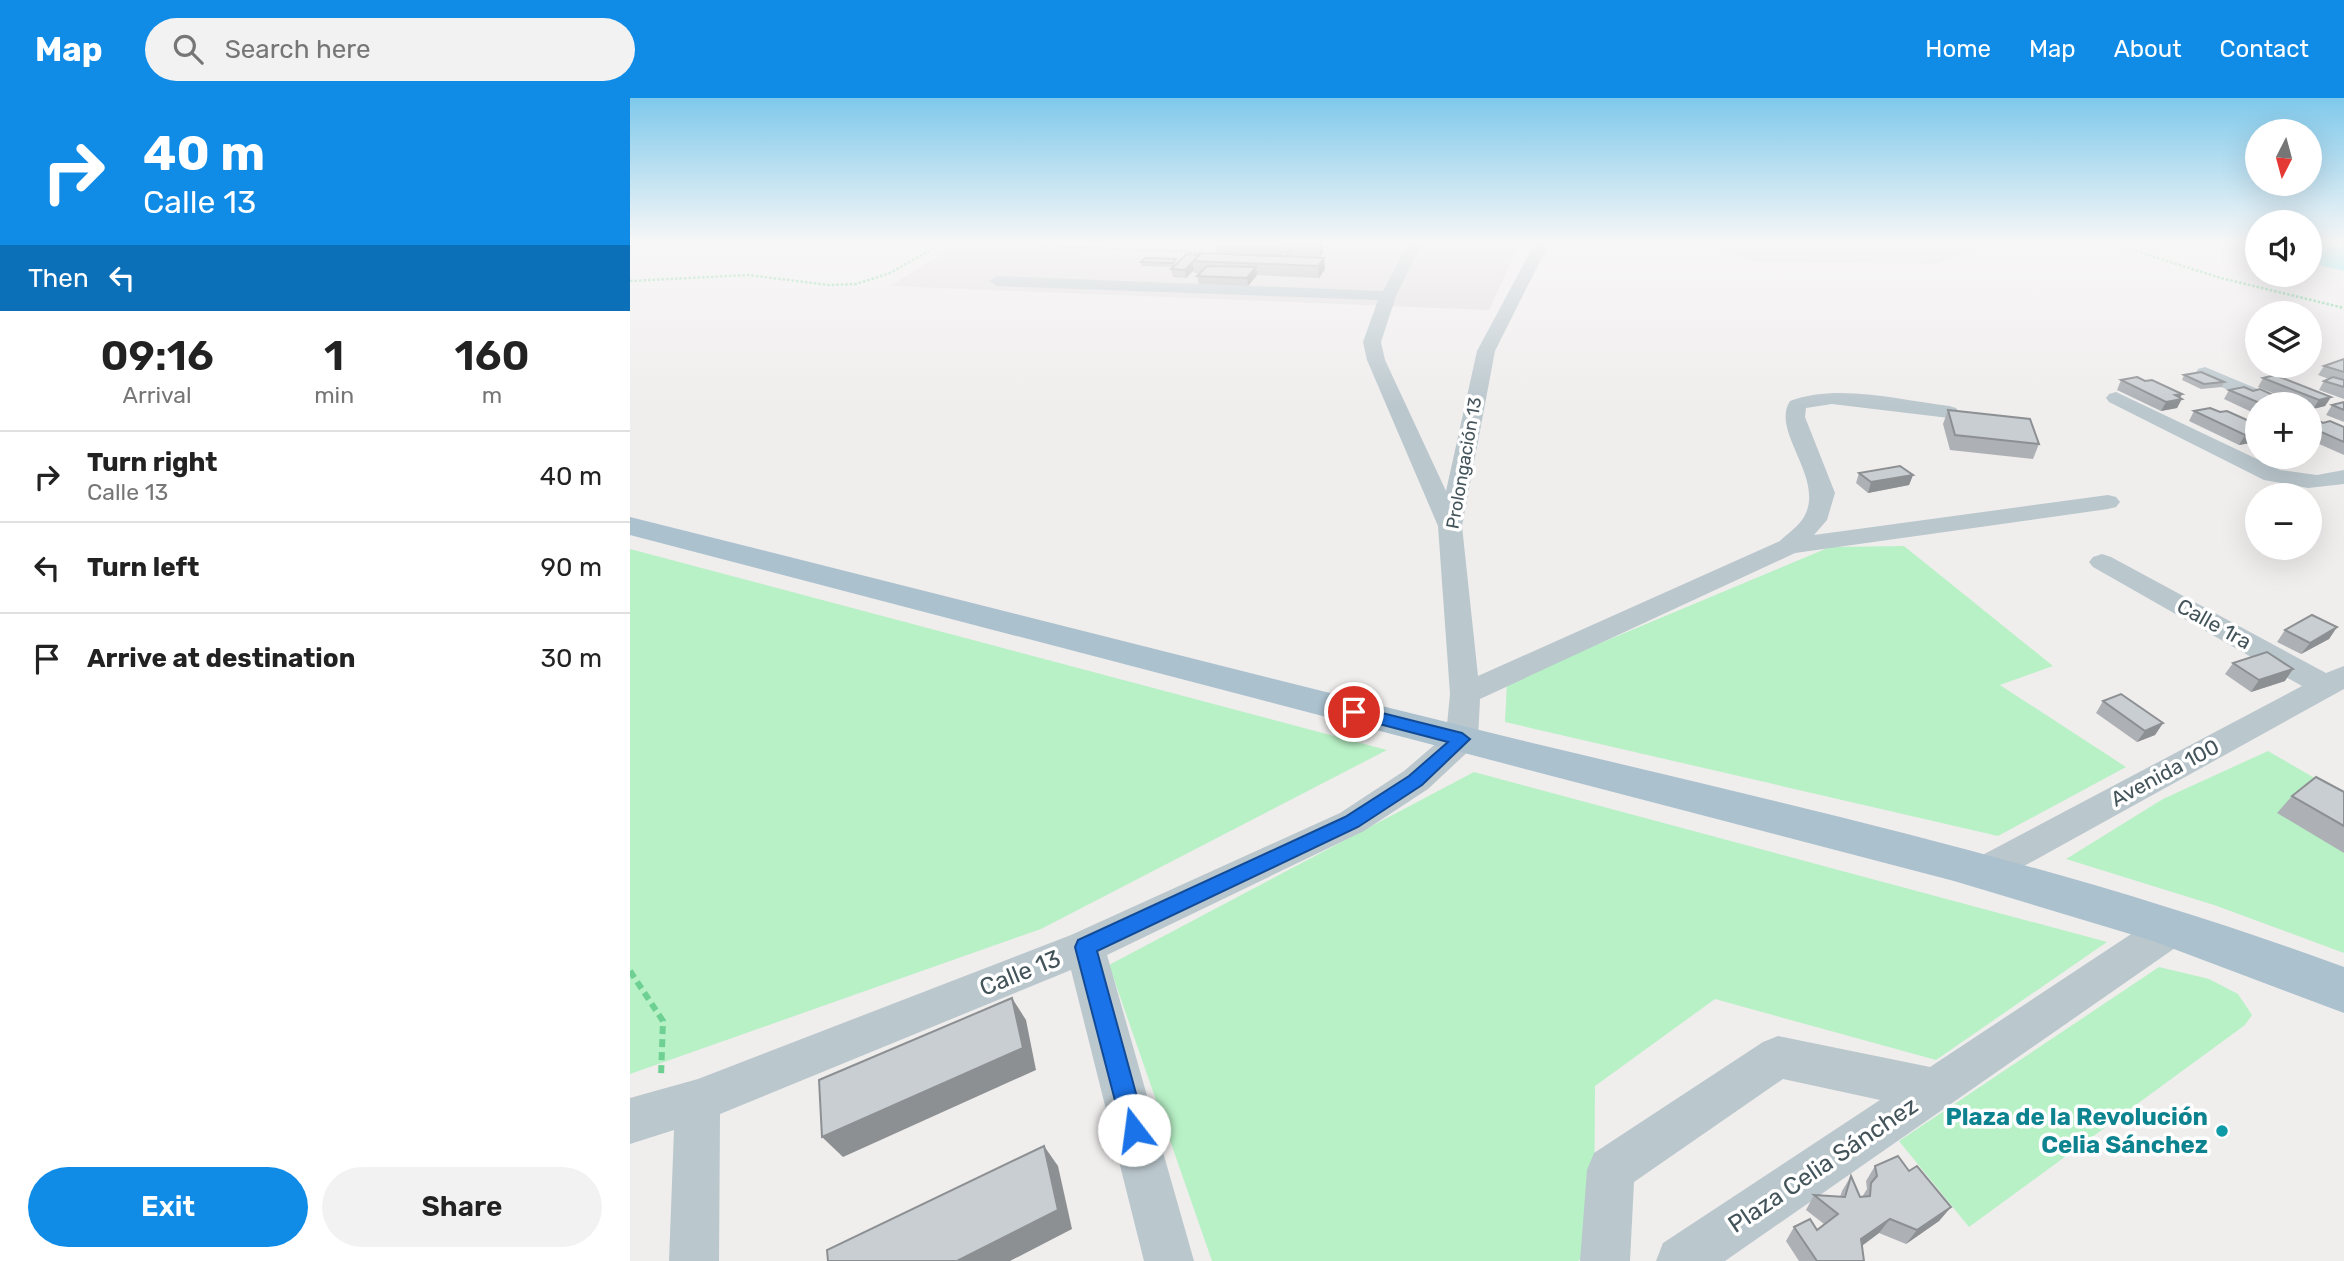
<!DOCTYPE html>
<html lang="en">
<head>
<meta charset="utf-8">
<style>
	body { margin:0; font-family:Rubik,sans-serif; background:#f2f2f2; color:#222; height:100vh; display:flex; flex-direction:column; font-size:26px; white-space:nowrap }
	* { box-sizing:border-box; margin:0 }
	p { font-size:23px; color:#767676 }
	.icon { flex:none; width:38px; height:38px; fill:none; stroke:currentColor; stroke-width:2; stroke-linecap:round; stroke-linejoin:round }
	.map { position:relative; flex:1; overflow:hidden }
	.side { display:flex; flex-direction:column; background:#fff; width:630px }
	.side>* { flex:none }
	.guide { background:#108ce7; color:#fff; overflow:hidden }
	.needle { width:46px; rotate:186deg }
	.tools { position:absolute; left:1615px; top:21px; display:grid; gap:14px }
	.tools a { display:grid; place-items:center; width:77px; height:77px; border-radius:50%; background:#fff; box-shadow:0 7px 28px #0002; font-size:35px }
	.pin { position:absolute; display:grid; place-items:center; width:60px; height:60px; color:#fff; margin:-30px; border:4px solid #fff; border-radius:50%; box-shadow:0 2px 7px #0007 }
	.me { position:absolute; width:77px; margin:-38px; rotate:345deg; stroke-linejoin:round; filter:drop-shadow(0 0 5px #0008) }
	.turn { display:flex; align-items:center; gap:24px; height:147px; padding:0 28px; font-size:32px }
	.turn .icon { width:91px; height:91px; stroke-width:2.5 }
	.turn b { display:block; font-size:49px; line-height:60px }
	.then { display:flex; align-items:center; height:66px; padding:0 28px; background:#0003; gap:14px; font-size:26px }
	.eta { display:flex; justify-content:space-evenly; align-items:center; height:119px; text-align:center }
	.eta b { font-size:42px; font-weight:600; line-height:49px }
	.cta { display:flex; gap:14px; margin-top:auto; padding:14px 28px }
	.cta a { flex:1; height:80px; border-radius:42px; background:#108ce7; color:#fff; font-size:28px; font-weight:600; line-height:80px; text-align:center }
	.cta a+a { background:#f2f2f2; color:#222 }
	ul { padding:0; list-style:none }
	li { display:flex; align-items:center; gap:21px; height:91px; padding:0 28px; border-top:2px solid #e0e0e0 }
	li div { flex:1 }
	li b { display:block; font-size:26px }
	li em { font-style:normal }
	header { display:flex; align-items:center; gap:42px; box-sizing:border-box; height:98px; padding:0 35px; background:#108ce7; color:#fff }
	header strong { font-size:33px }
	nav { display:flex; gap:38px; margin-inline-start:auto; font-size:24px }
	.search { width:490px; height:63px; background:#f2f2f2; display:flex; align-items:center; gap:18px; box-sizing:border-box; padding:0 24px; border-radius:38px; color:#767676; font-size:26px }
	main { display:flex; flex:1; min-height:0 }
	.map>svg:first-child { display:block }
</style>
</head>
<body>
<header>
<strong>Map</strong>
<div class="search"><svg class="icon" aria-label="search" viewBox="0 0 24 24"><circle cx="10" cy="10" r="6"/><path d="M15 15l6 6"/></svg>Search here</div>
<nav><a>Home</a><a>Map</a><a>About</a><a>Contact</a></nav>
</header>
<main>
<section class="side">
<div class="guide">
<div class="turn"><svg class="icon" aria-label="right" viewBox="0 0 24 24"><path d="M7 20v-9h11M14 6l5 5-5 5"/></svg><div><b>40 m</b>Calle 13</div></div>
<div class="then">Then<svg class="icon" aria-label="left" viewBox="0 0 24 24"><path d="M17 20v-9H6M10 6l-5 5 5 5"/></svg></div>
</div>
<div class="eta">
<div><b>09:16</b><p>Arrival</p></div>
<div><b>1</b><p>min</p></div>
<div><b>160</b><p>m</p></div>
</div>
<ul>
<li><svg class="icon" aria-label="right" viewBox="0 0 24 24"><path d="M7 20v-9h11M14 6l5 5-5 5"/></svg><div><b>Turn right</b><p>Calle 13</p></div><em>40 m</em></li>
<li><svg class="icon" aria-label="left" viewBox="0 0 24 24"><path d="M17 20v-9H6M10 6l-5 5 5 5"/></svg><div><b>Turn left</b></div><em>90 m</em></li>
<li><svg class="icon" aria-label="arrive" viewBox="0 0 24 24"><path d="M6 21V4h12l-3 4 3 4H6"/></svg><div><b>Arrive at destination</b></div><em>30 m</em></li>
</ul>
<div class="cta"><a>Exit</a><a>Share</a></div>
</section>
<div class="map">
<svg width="1714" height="1163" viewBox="0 0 1714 1163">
	<rect width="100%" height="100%" fill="#f0eded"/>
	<g fill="#e1dedf">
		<path d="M329 145H890L859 212 260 188Z"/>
		<path d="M1068 145H1362L1307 166 1127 164Z"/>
	</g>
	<g fill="#b8f1c6">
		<path d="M1274 448 1423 568 1370 587 1496 669 1368 738 875 624 877 584 1200 449Z"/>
		<path d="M0 451 757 652 411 831 0 976Z"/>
		<path d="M1638 653 1714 697V855L1584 807 1436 761 1533 701Z"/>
		<path d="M844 674 1477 844 1306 962 1085 901 965 988 964 1151 948 1163H582L479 867Z"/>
		<path d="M1529 869 1579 881 1608 896 1622 917 1615 927 1339 1129 1269 1043Z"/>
	</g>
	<path fill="#83e9f0" d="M1680 145 1714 146V173L1680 165Z"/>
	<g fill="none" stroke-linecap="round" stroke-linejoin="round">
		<g stroke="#6ed092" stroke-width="2.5" stroke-dasharray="2.5 2" stroke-linecap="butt">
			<path d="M339 145 571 154"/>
			<path d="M1480 145 1591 180 1714 210"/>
			<path d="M0 183 118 177 199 187 226 186 260 175 313 145"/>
		</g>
		<path stroke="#6ed092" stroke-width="6" stroke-dasharray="8 5" stroke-linecap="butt" d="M0 873 33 923 31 979"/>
		<g fill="#bac7cd" fill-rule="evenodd">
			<path d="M778 145H792L766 198 751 244 755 262 816 393 847 253 905 145H919L865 253 832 428 848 578 1150 443C1157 436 1169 428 1174 419 1196 380 1140 334 1160 303 1207 285 1270 302 1319 308L1326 310 1329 314 1326 318 1319 320 1202 306 1176 310 1175 319 1205 395 1197 422 1184 437 1478 397 1486 399 1490 404 1486 409 1478 411 1165 455 850 601 848 641 843 649 798 691 734 733 477 857 564 1163H514L441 872 90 1016 89 1163H39L44 1032 0 1046V1000L68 981 441 837 710 715 774 673 816 637 820 596 808 428 737 262 733 244 748 202 367 188 359 183 367 178 753 193Z"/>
			<path d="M1575 269 1654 302 1657 306H1631L1568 279 1566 275 1568 271Z"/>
			<path d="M1486 294 1650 372 1687 377 1714 372V386L1678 390 1634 382 1479 304 1476 300 1479 296Z"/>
			<path d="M1472 456 1481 459 1696 575 1714 568V591L1369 782 1356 787 1343 782 1338 772 1343 762 1672 588 1463 469 1459 464 1463 459Z"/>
			<path d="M1544 813 1558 817 1563 829 1558 841 1095 1163H1026L1033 1145 1250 1002 1153 981 1004 1084 1000 1163H950L957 1072 964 1055 1133 944 1148 938 1300 969 1530 817Z"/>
		</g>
		<path fill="#abc1ce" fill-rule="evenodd" d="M0 419C294 492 587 568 882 640 1164 708 1440 768 1714 869V915L1520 842 1324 783 0 437Z"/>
	</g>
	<g fill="#adb1b5">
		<path d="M461 145H490L488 147 462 146Z"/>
		<path d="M584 145H700L698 149 692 148 693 154 690 159 659 158 694 160 695 171 689 180 627 177 618 188 569 186 567 178 569 175H564V172L556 180 543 179 541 171 557 156 648 157 586 155Z"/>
		<path d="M546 161 543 169 512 168 511 164Z"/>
		<path d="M1714 261V301L1689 292 1694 283 1699 281 1688 277 1694 268Z"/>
		<path d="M1554 277 1594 284 1592 289 1571 291 1552 282Z"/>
		<path d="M1633 280 1701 299 1695 308 1683 311 1680 310V306H1670L1628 289Z"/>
		<path d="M1491 282 1552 296 1547 310 1531 313 1487 292Z"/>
		<path d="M1599 292 1623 293 1663 306H1628V317L1594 301Z"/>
		<path d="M1714 304V324L1696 317 1702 307Z"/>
		<path d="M1318 312 1409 346 1403 361 1320 352 1313 326Z"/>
		<path d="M1564 313 1590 314 1626 344 1609 347 1559 323Z"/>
		<path d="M1680 321 1714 329V357L1680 342Z"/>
		<path d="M1632 359H1673L1670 363 1643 369 1630 362Z"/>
		<path d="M1229 375 1283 377 1279 387 1238 395 1226 385Z"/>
		<path d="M1707 529 1699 541 1671 556 1647 544 1655 532Z"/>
		<path d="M1603 565 1655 583 1621 594 1595 576Z"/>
		<path d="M1473 603 1533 625 1525 637 1507 644 1466 615Z"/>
		<path d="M1714 694V755L1647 715 1662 698Z"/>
		<path d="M1245 1068 1279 1073 1321 1109 1309 1123 1276 1146 1249 1135 1232 1148 1234 1163H1169L1156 1143 1164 1129 1187 1132 1194 1126 1176 1112 1184 1097 1210 1099 1212 1093 1221 1078 1230 1099H1232L1237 1091 1236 1083Z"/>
	</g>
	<g fill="#8d9093">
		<path d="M690 145H692L693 154 690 159 688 147Z"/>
		<path d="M694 160 695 171 689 180 688 168Z"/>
		<path d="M562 164 564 172 556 180 555 172Z"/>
		<path d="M626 169 627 177 618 188 617 180Z"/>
		<path d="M1552 296 1549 301H1552L1547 310 1531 313 1536 304 1545 297Z"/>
		<path d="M1701 299 1695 308 1683 311 1689 302Z"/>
		<path d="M1628 329V341L1626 344 1609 347 1615 337 1623 330Z"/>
		<path d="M1673 359 1670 363 1643 369 1646 364Z"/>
		<path d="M1283 377 1279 387 1238 395 1241 384Z"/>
		<path d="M1707 529 1699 541 1671 556 1680 545Z"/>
		<path d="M1663 571 1655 583 1621 594 1629 582Z"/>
		<path d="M1533 625 1525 637 1507 644 1515 633Z"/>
		<path d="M382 900 396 922 406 972 213 1059 192 1039Z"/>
		<path d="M414 1048 428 1068 442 1131 380 1163H327Z"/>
		<path d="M1321 1109 1309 1123 1276 1146 1287 1132Z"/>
		<path d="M1260 1121 1249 1135 1222 1155 1231 1141Z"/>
	</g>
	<g fill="#c9ced2" stroke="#8d9093" stroke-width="2">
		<path d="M634 145H690L688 147Z"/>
		<path d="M652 154H659L655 158H648Z"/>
		<path d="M570 155 694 160 688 168 562 163Z"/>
		<path d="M557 156 569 157 555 172 541 171Z"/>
		<path d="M515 160 546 161 543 165 511 164Z"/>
		<path d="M577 168 626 169 617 180 567 178Z"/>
		<path d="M1714 261V274L1694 268Z"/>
		<path d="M1571 274 1594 284 1574 286 1554 277Z"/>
		<path d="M1645 277 1701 299 1689 302 1633 280Z"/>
		<path d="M1507 279 1515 283 1522 282 1552 296 1545 297 1552 301 1536 304 1491 282Z"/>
		<path d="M1703 279 1714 282V289L1694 283Z"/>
		<path d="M1614 289 1623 293 1630 291 1663 306H1632L1599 292Z"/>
		<path d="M1714 304V312L1702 307Z"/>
		<path d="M1580 310 1590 314 1597 313 1628 327V329L1623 330 1628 332V335L1615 337 1564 313Z"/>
		<path d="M1318 312 1400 321 1409 346 1325 337Z"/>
		<path d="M1683 320 1693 325 1700 323 1714 329V344L1680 329V321Z"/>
		<path d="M1637 359H1670L1646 364Z"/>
		<path d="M1270 368 1283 377 1241 384 1229 375Z"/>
		<path d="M1682 517 1707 529 1680 545 1655 532Z"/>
		<path d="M1637 554 1663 571 1629 582 1603 565Z"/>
		<path d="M1491 596 1533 625 1515 633 1473 603Z"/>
		<path d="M1686 679 1714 694V728L1662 698Z"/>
		<path d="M382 900 393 950 192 1039 189 982Z"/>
		<path d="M414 1048 428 1112 327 1163H198L197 1152Z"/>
		<path d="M1268 1058 1279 1073 1287 1068 1321 1109 1287 1132 1260 1121 1231 1141 1234 1163H1187L1164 1129 1180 1121 1187 1132 1208 1116 1184 1097 1215 1099 1221 1078 1230 1099 1240 1098 1241 1085 1247 1078 1245 1068Z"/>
	</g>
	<linearGradient id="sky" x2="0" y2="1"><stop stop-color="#7fc9eb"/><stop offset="0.47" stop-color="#f8f7f7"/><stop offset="1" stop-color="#f8f7f7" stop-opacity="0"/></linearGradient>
	<rect width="1714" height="308" fill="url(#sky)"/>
	<path fill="#1a73e8" stroke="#114b97" stroke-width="2" d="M724 608 832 635 840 641 792 687 728 729 467 853 516 1032 513 1041 504 1044 495 1041 445 849 448 842 715 719 779 678 818 644 719 618 716 614Z"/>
	<circle fill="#0f9aa8" stroke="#fff" stroke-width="2.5" cx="1592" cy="1033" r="7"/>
	<g text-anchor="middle" stroke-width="7" stroke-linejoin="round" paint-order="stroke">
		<g font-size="18" fill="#44545b" stroke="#fff">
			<text transform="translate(834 365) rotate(-80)" y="6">Prolongación 13</text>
		</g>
		<g font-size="21" fill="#44545b" stroke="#fff">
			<text transform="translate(1584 526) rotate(29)" y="7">Calle 1ra</text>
			<text transform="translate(1535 675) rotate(-28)" y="7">Avenida 100</text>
		</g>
		<g font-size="24" fill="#44545b" stroke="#fff">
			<text transform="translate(390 875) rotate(-22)" y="8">Calle 13</text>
			<text transform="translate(1193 1067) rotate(-34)" y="8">Plaza Celia Sánchez</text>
		</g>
		<g font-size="24" font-weight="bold" fill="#0d838f" stroke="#fff" text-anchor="end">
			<text x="1578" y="1027">Plaza de la Revolución<tspan x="1578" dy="28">Celia Sánchez</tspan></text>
		</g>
	</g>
</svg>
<div class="tools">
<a><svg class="needle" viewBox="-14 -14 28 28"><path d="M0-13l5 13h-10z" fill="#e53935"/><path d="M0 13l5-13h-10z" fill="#767676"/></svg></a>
<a><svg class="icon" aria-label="sound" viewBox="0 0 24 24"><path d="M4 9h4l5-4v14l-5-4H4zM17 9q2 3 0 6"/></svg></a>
<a><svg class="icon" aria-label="layers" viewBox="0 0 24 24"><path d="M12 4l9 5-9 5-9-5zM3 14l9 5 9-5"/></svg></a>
<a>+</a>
<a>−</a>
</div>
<div class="pin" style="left:724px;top:614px;background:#d93025"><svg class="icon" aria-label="arrive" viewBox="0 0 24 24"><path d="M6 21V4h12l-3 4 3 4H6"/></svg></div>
<svg class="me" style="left:504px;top:1032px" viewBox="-20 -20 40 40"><circle r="19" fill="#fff"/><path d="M0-13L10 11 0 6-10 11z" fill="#1a73e8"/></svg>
</div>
</main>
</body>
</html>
